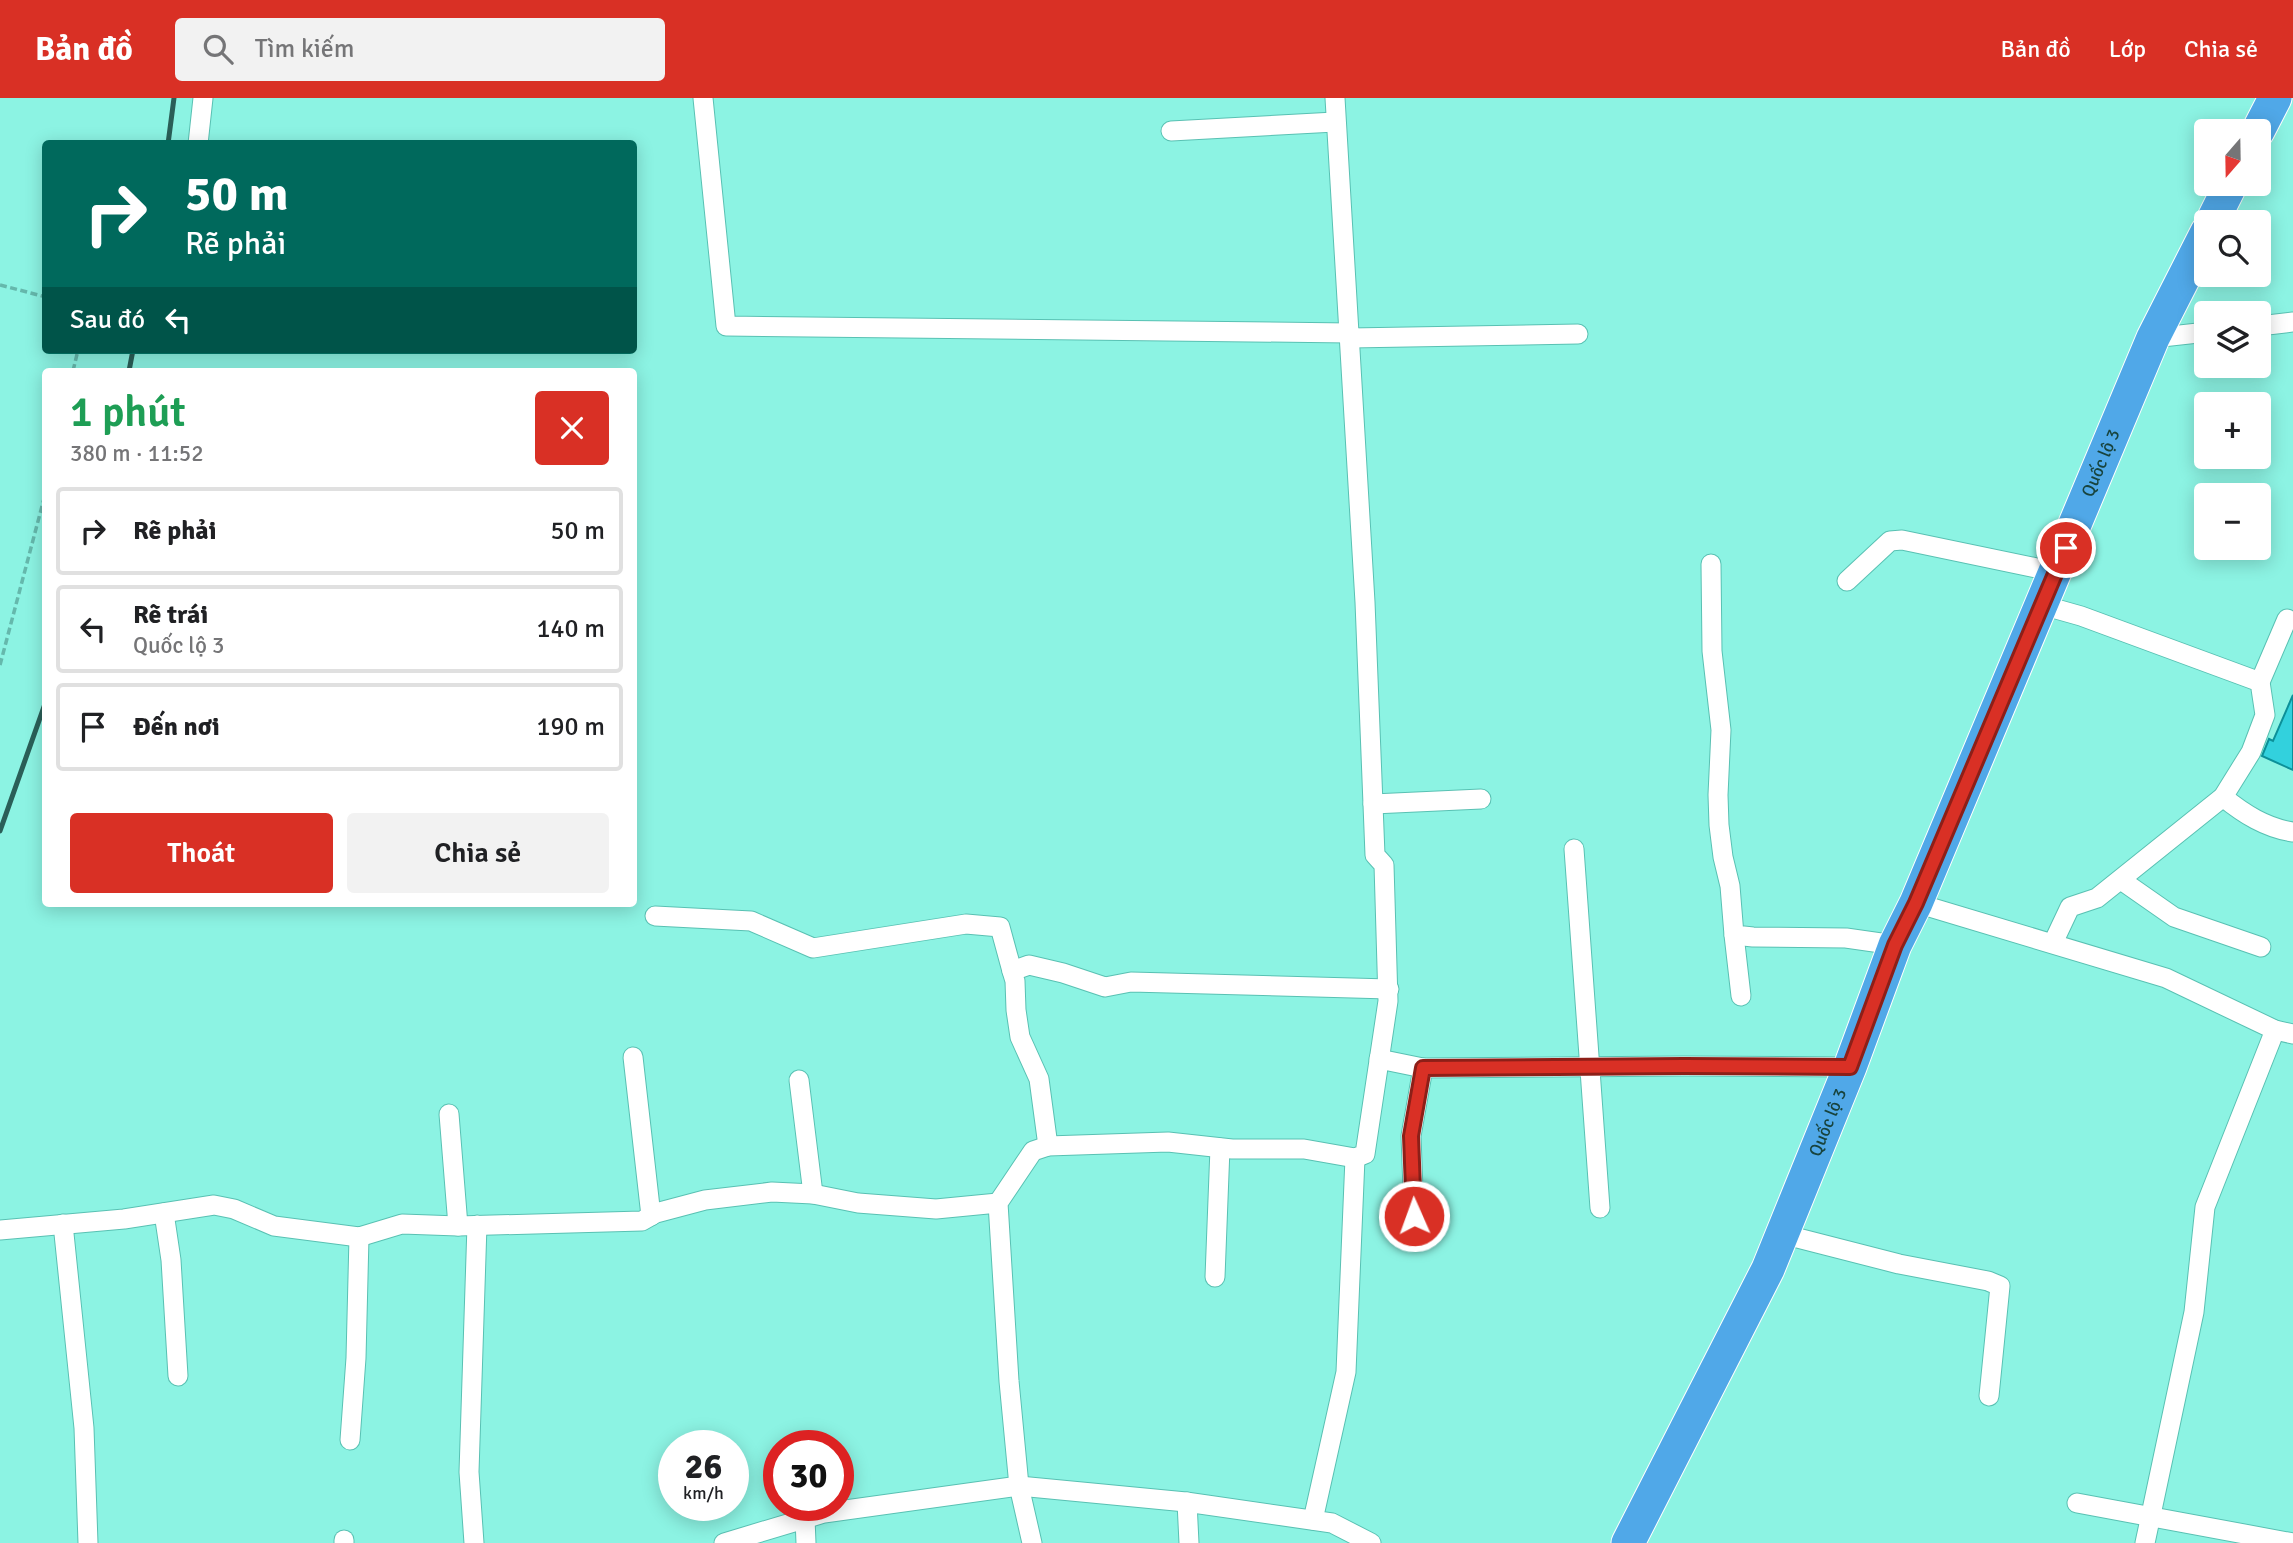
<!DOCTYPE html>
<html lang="vi">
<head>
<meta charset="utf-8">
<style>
	body { margin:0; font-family:Signika,sans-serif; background:#f2f2f2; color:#202124; height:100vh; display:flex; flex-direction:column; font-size:26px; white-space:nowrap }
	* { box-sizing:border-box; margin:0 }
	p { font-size:23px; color:#757577 }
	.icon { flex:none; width:38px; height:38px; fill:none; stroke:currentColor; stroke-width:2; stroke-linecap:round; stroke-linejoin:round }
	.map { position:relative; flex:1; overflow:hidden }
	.panel { position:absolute; left:42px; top:270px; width:595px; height:539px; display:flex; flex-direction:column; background:#fff; border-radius:7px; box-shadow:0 4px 18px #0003 }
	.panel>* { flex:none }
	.guide { position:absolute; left:42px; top:42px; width:595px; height:214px; border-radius:7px; box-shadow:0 4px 18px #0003; background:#00695c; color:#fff; overflow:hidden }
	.needle { width:46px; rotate:200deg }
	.fabs { position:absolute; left:2194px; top:21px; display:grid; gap:14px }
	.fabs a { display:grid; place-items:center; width:77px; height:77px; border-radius:7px; background:#fff; box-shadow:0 4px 18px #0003; font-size:35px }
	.speed { position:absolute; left:658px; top:1332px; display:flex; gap:14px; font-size:35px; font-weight:700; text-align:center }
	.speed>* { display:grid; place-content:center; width:91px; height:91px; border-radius:50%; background:#fff; box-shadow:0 4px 18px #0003; line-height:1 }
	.speed small { font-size:18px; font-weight:400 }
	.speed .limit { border:10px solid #d22; background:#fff; color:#111 }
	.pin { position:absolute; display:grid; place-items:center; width:60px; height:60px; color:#fff; margin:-30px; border:4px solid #fff; border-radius:50%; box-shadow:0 2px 7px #0007 }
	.me { position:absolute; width:77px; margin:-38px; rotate:358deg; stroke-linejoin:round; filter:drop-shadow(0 0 5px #0008) }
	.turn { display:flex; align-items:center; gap:24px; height:147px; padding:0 28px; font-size:32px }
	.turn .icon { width:91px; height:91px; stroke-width:2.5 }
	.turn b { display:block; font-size:49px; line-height:60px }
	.then { display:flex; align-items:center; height:66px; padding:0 28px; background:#0003; gap:14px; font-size:26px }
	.round { display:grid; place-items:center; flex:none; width:74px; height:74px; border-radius:7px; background:#f2f2f2 }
	.head { display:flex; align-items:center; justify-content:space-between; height:119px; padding:0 28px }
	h1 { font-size:42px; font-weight:600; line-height:52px; color:#1e9e55 }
	.cta { display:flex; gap:14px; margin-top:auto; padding:14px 28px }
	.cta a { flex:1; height:80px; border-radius:7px; background:#d93025; color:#fff; font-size:28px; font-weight:600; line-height:80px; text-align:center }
	.cta a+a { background:#f2f2f2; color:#202124 }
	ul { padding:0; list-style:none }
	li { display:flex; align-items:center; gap:21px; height:88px; margin:0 14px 10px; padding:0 14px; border:4px solid #e0e0e0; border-radius:7px }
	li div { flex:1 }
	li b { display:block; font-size:26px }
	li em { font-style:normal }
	header { display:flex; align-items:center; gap:42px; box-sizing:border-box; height:98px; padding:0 35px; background:#d93025; color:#fff }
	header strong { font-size:33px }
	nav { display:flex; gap:38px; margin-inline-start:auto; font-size:24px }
	.search { width:490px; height:63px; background:#f2f2f2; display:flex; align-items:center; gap:18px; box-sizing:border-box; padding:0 24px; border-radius:7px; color:#757577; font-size:26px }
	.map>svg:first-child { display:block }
</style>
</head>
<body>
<header>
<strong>Bản đồ</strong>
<div class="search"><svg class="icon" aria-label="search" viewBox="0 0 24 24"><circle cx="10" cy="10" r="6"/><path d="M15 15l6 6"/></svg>Tìm kiếm</div>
<nav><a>Bản đồ</a><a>Lớp</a><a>Chia sẻ</a></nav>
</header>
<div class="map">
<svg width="2293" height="1445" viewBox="0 0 2293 1445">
	<rect width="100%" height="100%" fill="#8cf3e3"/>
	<path fill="#32d1dd" stroke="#0c9099" stroke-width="2" d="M2293 597V672L2262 658 2269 641 2273 643Z"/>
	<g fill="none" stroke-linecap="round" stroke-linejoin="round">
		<defs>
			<g id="street">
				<path d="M703 0 726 228 1350 235"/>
				<path d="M1171 33 1335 24"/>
				<path d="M198 46 203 0"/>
				<path d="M2259 228 2293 224"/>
				<path d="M1350 240 1578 236"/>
				<path d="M2153 240 2207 234"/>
				<path d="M1711 466 1712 553 1721 632 1718 697 1719 727 1723 759 1730 788 1734 837 1753 839 1846 840 1895 847"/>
				<path d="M1847 483 1890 443 1902 442 2056 474"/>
				<path d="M2042 507 2081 518 2260 584 2265 617 2251 654 2223 699 2097 800 2070 809 2053 845"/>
				<path d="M2260 584 2287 521"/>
				<path d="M2223 699C2244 716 2266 730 2293 734"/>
				<path d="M1373 706 1481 701"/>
				<path d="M1574 751 1600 1110"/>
				<path d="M2121 782 2174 819 2261 849"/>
				<path d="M1916 805 2166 880 2275 932 2293 936"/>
				<path d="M655 818 751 823 813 850 966 826 1000 829 1012 873"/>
				<path d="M1734 837 1741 898"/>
				<path d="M633 959 651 1118"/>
				<path d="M1379 961 1423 970"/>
				<path d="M799 982 813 1096"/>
				<path d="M449 1016 458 1128"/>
				<path d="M1048 1048 1039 981 1020 939 1016 912 1015 883 1012 873 1029 867 1063 875 1105 889 1131 884 1389 891"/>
				<path d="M164 1115 171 1162 178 1278"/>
				<path d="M63 1126 84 1330 88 1445"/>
				<path d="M0 1132 124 1121 214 1107 234 1111 274 1128 359 1139 402 1126 458 1128 642 1123 656 1115 705 1102 772 1094 813 1096 858 1105 936 1111 998 1105"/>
				<path d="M1427 1136 1414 1118 1411 1038 1423 970 1684 968 1850 969"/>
				<path d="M1782 1136 1899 1166 1988 1183 2000 1188 1989 1298"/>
				<path d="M1215 1179 1220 1050"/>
				<path d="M350 1342 356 1260 359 1139"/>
				<path d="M1187 1404 1189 1445"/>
				<path d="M2077 1405 2293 1445"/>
				<path d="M805 1420 806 1445"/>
				<path d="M1313 1422 1346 1274 1355 1060"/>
				<path d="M344 1445V1442"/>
				<path d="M474 1445 469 1374 477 1127"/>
				<path d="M724 1445 824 1415 1019 1388 1186 1404 1332 1425 1371 1445"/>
				<path d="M1032 1445 1019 1388 1009 1283 998 1105 1033 1053 1048 1048 1168 1044 1232 1051H1304L1355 1060 1365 1056 1388 903 1384 767 1375 757 1365 504 1335 0"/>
				<path d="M2145 1445 2194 1214 2205 1109 2275 932"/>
			</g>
			<g id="highway">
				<path d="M2258 33 2275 0"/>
				<path d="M2212 124 2231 86"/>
				<path id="s1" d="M1628 1445 1768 1171 1850 969 1895 847 1916 805 2153 240 2207 134"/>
			</g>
		</defs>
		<use href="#street" stroke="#59c1b3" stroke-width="21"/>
		<use href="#highway" stroke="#fff" stroke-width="35"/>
		<g stroke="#65b8ac" stroke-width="3.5" stroke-dasharray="7 3.5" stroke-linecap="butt">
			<path d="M0 187 46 199"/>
			<path d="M73 273 78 252"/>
			<path d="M0 567 46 393"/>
		</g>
		<use href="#street" stroke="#fff" stroke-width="19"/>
		<use href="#highway" stroke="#50a8e8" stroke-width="33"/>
		<g stroke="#2a5f58" stroke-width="5">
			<path d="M168 46 174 0"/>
			<path d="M129 273 133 252"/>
			<path d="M0 733 46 603"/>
		</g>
	</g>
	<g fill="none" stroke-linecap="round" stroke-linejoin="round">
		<defs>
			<path id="route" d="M1414 1118 1411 1038 1423 970 1684 968 1850 969 1895 847 1916 805 2066 450"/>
		</defs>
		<use href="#route" stroke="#8d1f18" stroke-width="18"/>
		<use href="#route" stroke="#d93025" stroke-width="12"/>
	</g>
	<g text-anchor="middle" stroke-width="5" stroke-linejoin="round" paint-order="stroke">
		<g font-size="18" fill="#18443e" stroke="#8cf3e3">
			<text dy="6" stroke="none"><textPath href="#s1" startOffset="1180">Quốc lộ 3</textPath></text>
			<text dy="6" stroke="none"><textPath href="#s1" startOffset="466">Quốc lộ 3</textPath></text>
		</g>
	</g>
</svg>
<div class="fabs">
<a><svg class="needle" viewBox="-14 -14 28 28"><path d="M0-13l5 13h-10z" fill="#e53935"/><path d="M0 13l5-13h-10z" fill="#757577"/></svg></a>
<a><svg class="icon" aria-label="search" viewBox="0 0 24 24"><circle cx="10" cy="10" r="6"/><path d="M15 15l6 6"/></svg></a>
<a><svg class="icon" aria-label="layers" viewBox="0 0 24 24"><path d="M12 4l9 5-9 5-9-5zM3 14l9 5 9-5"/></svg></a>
<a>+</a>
<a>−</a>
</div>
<div class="speed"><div>26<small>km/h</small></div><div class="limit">30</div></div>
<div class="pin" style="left:2066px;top:450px;background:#d93025"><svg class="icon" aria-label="arrive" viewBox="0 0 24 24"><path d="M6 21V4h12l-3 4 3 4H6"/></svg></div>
<svg class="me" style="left:1414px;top:1118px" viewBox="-20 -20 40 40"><circle r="17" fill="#d93025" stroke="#fff" stroke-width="3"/><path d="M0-11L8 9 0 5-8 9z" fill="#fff"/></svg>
<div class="guide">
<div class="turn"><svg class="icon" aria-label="right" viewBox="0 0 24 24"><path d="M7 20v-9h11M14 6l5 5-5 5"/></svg><div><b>50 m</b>Rẽ phải</div></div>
<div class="then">Sau đó<svg class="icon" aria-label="left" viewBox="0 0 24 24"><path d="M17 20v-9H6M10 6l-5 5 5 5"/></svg></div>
</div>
<section class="panel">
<div class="head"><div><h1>1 phút</h1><p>380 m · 11:52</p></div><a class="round" style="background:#d93025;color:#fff"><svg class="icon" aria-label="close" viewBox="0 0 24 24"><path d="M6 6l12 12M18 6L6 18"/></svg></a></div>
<ul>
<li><svg class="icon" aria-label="right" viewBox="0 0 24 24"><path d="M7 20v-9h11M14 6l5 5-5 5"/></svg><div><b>Rẽ phải</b></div><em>50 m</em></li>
<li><svg class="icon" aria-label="left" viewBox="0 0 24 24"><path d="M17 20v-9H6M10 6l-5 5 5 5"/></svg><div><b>Rẽ trái</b><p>Quốc lộ 3</p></div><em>140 m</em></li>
<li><svg class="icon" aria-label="arrive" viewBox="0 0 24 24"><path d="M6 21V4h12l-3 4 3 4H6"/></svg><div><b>Đến nơi</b></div><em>190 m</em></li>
</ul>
<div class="cta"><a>Thoát</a><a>Chia sẻ</a></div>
</section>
</div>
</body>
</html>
